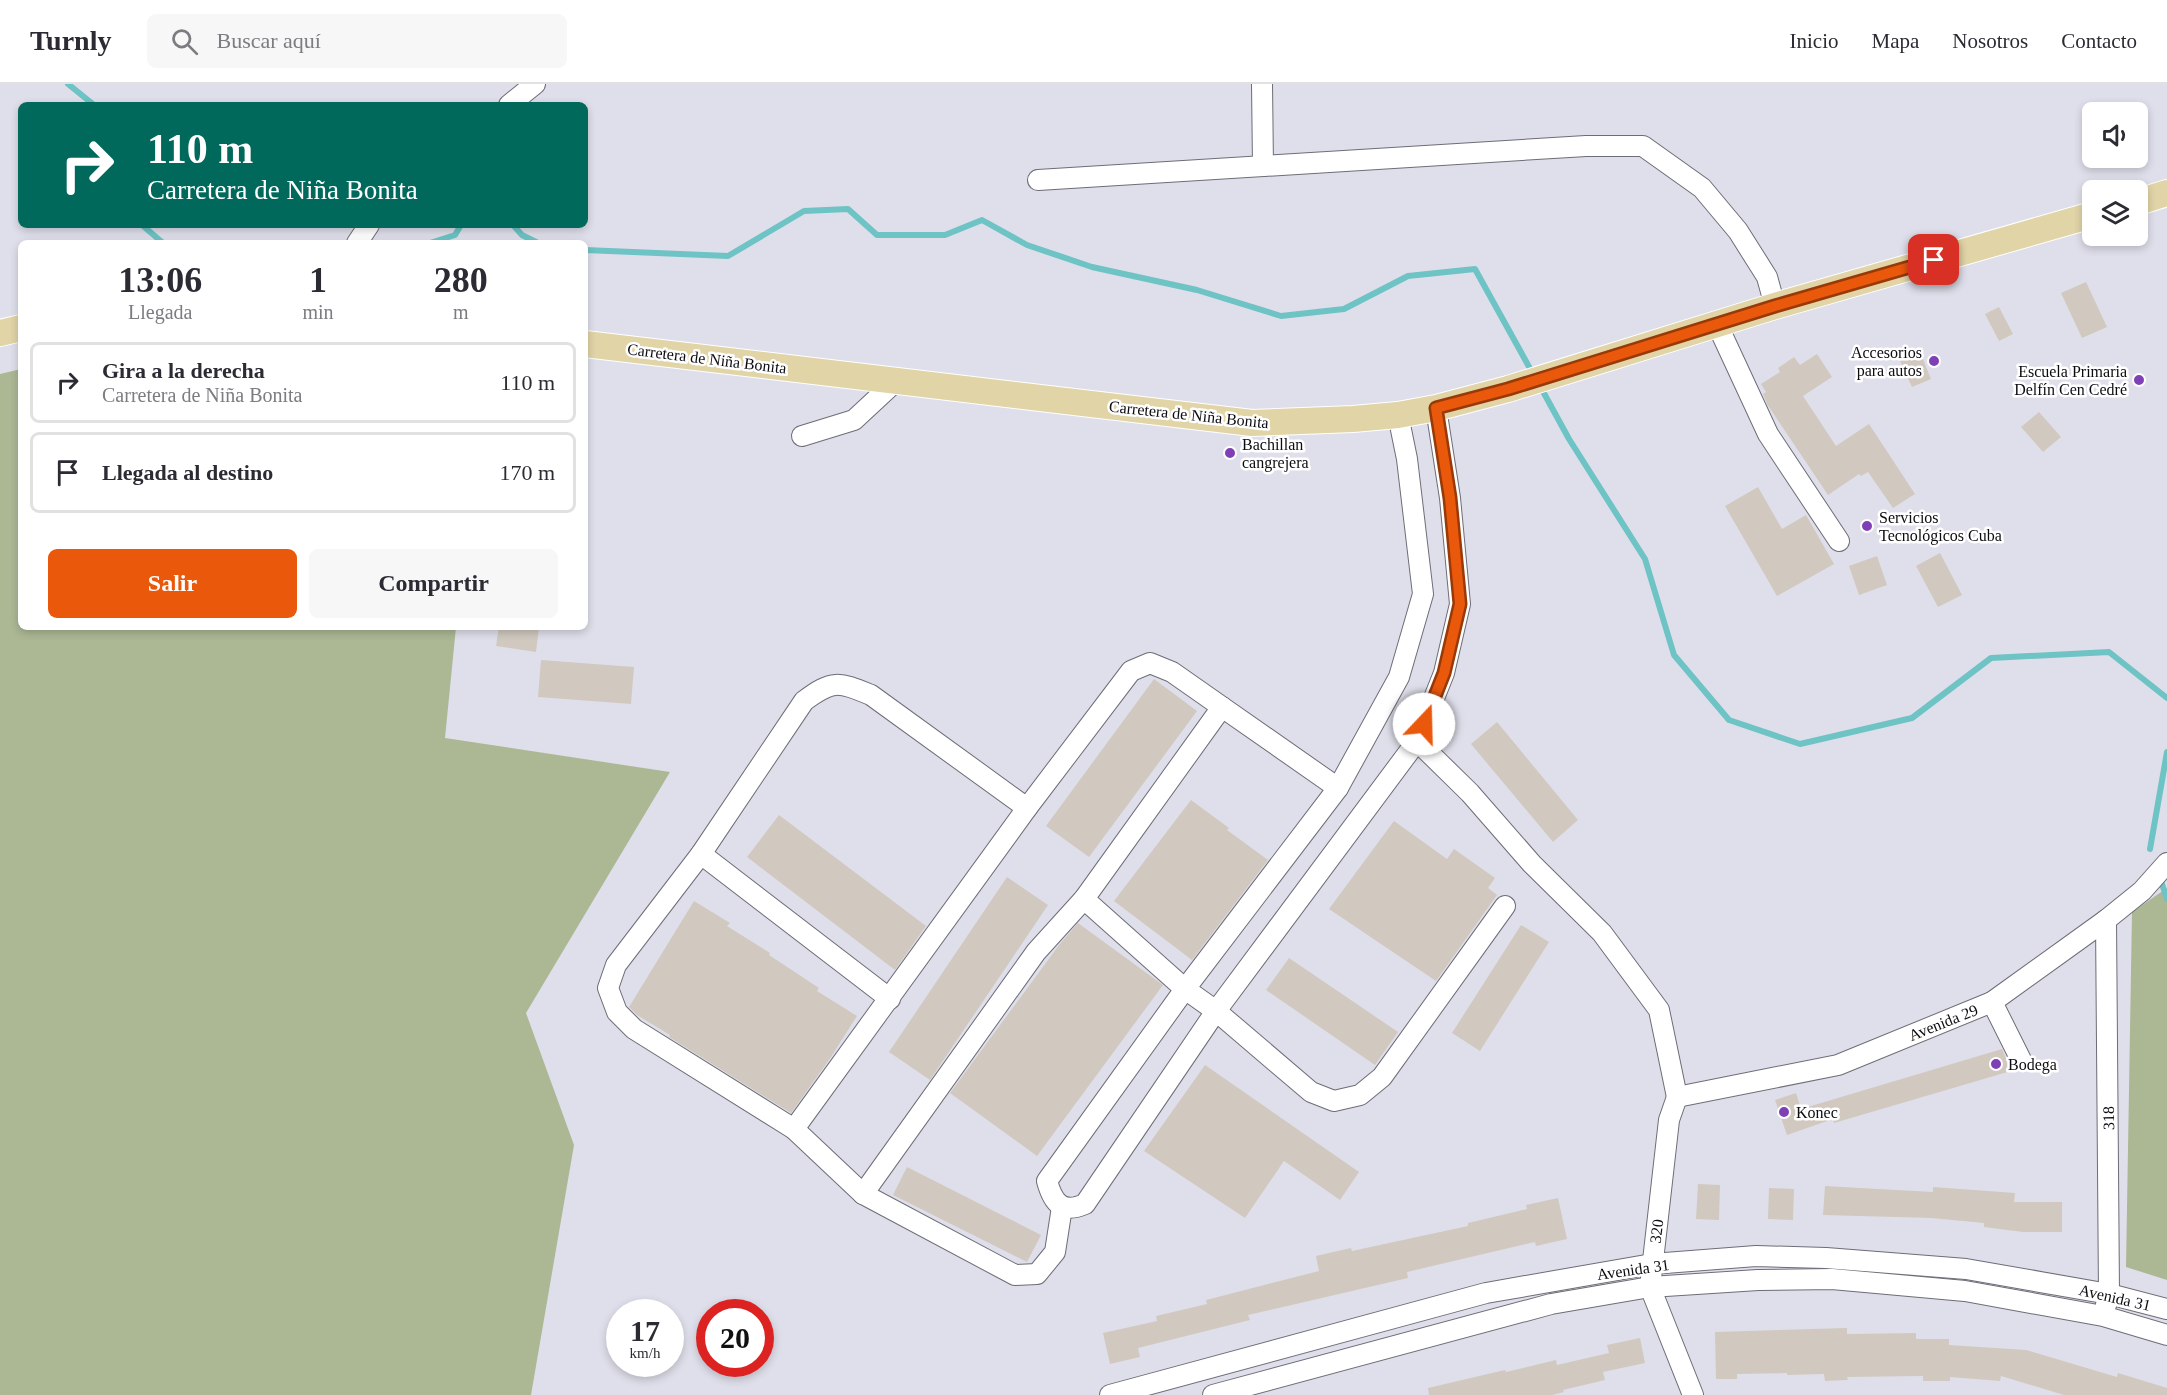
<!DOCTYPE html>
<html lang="es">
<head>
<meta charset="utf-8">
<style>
	body { margin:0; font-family:"Times New Roman",serif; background:#f7f7f7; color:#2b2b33; height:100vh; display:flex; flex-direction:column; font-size:22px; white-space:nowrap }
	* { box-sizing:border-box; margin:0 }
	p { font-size:20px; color:#7c7c81 }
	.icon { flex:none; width:33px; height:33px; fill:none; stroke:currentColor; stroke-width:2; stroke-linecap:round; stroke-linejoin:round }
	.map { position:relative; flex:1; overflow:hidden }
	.panel { position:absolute; left:18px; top:156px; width:570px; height:390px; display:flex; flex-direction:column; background:#fff; border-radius:9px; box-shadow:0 3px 9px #0003 }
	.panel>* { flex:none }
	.top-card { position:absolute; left:18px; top:18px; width:570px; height:126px; border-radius:9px; box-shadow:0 3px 9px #0003; background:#00695c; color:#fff; overflow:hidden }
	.tools { position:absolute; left:2082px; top:18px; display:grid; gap:12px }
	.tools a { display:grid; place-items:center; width:66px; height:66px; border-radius:9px; background:#fff; box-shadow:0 3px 9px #0003; font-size:30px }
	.speed { position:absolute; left:606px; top:1215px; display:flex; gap:12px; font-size:30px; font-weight:700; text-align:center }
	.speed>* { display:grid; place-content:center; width:78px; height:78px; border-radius:50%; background:#fff; box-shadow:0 3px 9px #0003; line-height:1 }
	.speed small { font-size:15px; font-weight:400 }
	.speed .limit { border:9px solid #d22; background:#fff; color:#111 }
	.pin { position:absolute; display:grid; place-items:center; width:51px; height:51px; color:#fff; margin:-26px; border-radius:12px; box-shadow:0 3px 9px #0006 }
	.me { position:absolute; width:66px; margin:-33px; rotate:21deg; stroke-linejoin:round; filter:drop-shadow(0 0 4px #0008) }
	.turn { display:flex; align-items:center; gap:21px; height:126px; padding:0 30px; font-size:27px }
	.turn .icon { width:78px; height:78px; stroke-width:2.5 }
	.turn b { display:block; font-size:42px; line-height:51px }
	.eta { display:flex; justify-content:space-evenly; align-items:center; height:102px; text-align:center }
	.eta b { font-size:36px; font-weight:700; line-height:42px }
	.button { display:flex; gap:12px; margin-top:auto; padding:12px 30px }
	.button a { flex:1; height:69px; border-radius:9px; background:#ea580c; color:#fff; font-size:24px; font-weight:700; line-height:69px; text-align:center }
	.button a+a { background:#f7f7f7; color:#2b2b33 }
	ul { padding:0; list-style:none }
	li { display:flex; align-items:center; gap:18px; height:81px; margin:0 12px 9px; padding:0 18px; border:3px solid #e1e1e2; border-radius:9px }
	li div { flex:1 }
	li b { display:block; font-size:22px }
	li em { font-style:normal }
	header { display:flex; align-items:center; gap:36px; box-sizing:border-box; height:84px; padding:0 30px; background:#fff; border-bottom:2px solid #e1e1e2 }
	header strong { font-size:28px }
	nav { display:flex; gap:33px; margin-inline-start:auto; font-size:21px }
	.search { width:420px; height:54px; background:#f7f7f7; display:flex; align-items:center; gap:15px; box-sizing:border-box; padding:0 21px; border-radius:9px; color:#7c7c81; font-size:22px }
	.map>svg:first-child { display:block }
</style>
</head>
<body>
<header>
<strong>Turnly</strong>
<div class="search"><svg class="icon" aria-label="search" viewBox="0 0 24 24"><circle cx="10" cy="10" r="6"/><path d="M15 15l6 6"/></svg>Buscar aquí</div>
<nav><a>Inicio</a><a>Mapa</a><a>Nosotros</a><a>Contacto</a></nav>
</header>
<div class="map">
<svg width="2167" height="1311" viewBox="0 0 2167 1311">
	<rect width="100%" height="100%" fill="#dfdfeb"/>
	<g fill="#acb894">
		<path d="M21 285V543H456L445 654 670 688 526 929 574 1061 531 1311H0V290Z"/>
		<path d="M2167 804V1196L2126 1183 2132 828Z"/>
	</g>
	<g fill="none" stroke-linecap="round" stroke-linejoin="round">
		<g stroke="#6ec3c4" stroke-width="6">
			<path d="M68 0 94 21"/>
			<path d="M142 141 163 159"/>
			<path d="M513 141 522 151 538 159"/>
			<path d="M430 159 455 151 461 141"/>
			<path d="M585 166 728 172 804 127 848 125 877 151H945L982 136 1027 161 1092 183 1197 206 1281 232 1344 225 1408 192 1475 185 1533 290"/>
			<path d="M1540 302 1569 355 1645 475 1674 571 1729 636 1800 660 1912 634 1991 574 2109 568 2167 614"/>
			<path d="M2150 765 2167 668"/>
			<path d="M2162 800 2167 815"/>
		</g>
	</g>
	<g fill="#d1c9bf">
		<path d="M2086 198 2107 243 2082 254 2061 209Z"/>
		<path d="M1999 223 2013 250 1999 257 1985 230Z"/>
		<path d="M1920 268 1931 295 1912 303 1900 277Z"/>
		<path d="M1817 270 1832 293 1803 312 1836 362 1869 340 1915 410 1893 424 1868 388 1861 392 1859 390 1828 411 1767 320 1763 310 1766 308 1761 300 1780 288 1778 284 1794 273 1800 281Z"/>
		<path d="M2039 328 2061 353 2043 368 2021 343Z"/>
		<path d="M1758 403 1782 445 1806 431 1834 480 1777 512 1725 422Z"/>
		<path d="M1940 469 1962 511 1938 523 1916 482Z"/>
		<path d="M1877 472 1887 501 1859 511 1849 482Z"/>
		<path d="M499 543H539L536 568 496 562Z"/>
		<path d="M541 576 634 583 631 620 538 613Z"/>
		<path d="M1154 595 1197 627 1089 773 1046 742Z"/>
		<path d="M1497 638 1578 736 1553 758 1471 660Z"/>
		<path d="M1191 716 1229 744 1227 746 1268 776 1192 876 1114 817Z"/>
		<path d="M779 731 926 842 895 886 747 773Z"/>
		<path d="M1394 737 1447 775 1454 765 1495 794 1488 804 1497 811 1436 897 1329 825Z"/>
		<path d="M1007 793 1048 821 930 996 889 968Z"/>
		<path d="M694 817 730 839 727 842 770 869 769 871 819 904 817 907 857 932 829 976 791 1029 669 953 670 951 637 931 629 923Z"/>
		<path d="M1078 839 1163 901 1037 1072 950 1009 1059 861Z"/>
		<path d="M1521 841 1549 858 1480 967 1452 949Z"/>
		<path d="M1289 874 1398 948 1375 981 1266 906Z"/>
		<path d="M2002 965 2011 987 1834 1039 1833 1035 1787 1051 1775 1016 1796 1009 1801 1025Z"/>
		<path d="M1205 981 1359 1088 1340 1116 1284 1077 1245 1134 1144 1067Z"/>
		<path d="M907 1083 1041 1151 1027 1178 893 1111Z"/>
		<path d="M1698 1100 1720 1101 1719 1136 1696 1135Z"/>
		<path d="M1825 1102 1933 1108V1103L2015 1109 2014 1118H2062V1148H2023L1984 1143V1139L1931 1134 1823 1131Z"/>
		<path d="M1769 1104 1794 1105 1793 1136 1768 1135Z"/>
		<path d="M1558 1114 1567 1155 1536 1162 1535 1158 1407 1188 1408 1194 1248 1231 1250 1236 1138 1264 1140 1273 1110 1280 1103 1249 1157 1237 1156 1232 1207 1220 1206 1216 1319 1187 1316 1172 1351 1164 1352 1167 1468 1142V1139L1527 1125 1526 1121Z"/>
		<path d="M1847 1244V1250L1916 1249V1255H1949V1261L2026 1266 2117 1293 2118 1289 2167 1304V1311H2064L2001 1292 2000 1297 1950 1293V1297H1923V1292L1847 1293 1848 1296 1825 1297 1824 1290 1787 1291V1289L1737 1290V1295H1716L1715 1248Z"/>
		<path d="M1640 1254 1645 1279 1603 1288 1605 1296 1563 1306 1564 1308 1552 1311H1429L1428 1304 1505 1286 1506 1288 1556 1276 1557 1281 1609 1269 1607 1261Z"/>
	</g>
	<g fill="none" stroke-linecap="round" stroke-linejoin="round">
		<defs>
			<g id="minor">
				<path d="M1262 0 1263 82"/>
				<path d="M509 21 535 0"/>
				<path d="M1038 96 1586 62H1643L1702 104 1738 147 1767 193 1775 222"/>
				<path d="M357 159 369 141"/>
				<path d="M1717 240 1768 350 1839 457"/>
				<path d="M1398 331 1407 375 1423 510 1399 593 1338 704 1185 905 1047 1097C1053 1119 1062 1130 1085 1120L1216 927 1417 657 1444 589 1460 520 1450 414 1436 324"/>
				<path d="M802 352 854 336 896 297"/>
				<path d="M1222 623 1338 704"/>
				<path d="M1417 657 1470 709 1532 780 1602 849 1659 926 1677 1013"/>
				<path d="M1027 724 871 611C839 598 833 595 804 617L701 770 616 881 608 904 617 928 634 945 794 1045 863 1110 1015 1191 1037 1190 1055 1168 1062 1123"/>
				<path d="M701 770 890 915"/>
				<path d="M1084 815 1185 905 1216 927 1311 1008 1334 1017 1360 1011 1382 993 1505 822"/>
				<path d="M2106 836 2109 1210 2106 1221"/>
				<path d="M1992 918 2021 976"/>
				<path d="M1677 1013 1838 981 1992 918 2106 836 2142 807 2167 779"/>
				<path d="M1677 1013 1669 1036 1650 1203 1693 1311"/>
				<path d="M794 1045 1027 724 1131 587 1150 579 1172 588 1222 623 1084 815 1036 868 863 1110"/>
				<path d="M1110 1311 1486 1209 1652 1180 1756 1172 1826 1174 1966 1185 2109 1210 2167 1225"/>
				<path d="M1213 1311 1551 1220 1650 1203 1758 1196 1832 1195 1965 1207 2103 1232 2167 1251"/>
			</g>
			<g id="major">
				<path d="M2138 118 2167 109"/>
				<path d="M0 249 21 244"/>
				<path d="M585 260 1252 339 1353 335 1398 331 1436 324 1508 305 1775 222 2092 131"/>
			</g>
		</defs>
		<use href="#minor" stroke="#6d6d77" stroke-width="22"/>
		<use href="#major" stroke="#fff" stroke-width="28"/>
		<use href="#minor" stroke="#fff" stroke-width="20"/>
		<use href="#major" stroke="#e1d4a7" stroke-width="26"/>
	</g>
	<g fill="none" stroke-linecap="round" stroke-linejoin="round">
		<defs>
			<path id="route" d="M1424 640 1444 589 1460 520 1450 414 1436 324 1508 305 1775 222 1934 176"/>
		</defs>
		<use href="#route" stroke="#983908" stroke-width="15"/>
		<use href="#route" stroke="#ea580c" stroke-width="10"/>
	</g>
	<g fill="#7f40b5" stroke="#fff" stroke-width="2">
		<circle cx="1934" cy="277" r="6"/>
		<circle cx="2139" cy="296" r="6"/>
		<circle cx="1230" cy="369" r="6"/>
		<circle cx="1867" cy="442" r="6"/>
		<circle cx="1996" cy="980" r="6"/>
		<circle cx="1784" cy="1028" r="6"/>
	</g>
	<g text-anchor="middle" stroke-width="5" stroke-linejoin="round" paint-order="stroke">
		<g font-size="16" fill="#0c0c10" stroke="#fff" text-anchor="start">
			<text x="1922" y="274" text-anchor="end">Accesorios<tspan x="1922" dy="18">para autos</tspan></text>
			<text x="2127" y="293" text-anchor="end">Escuela Primaria<tspan x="2127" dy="18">Delfín Cen Cedré</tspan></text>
			<text x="1242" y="366">Bachillan<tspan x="1242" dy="18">cangrejera</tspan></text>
			<text x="1879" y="439">Servicios<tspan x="1879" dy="18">Tecnológicos Cuba</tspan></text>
			<text x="2008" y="986">Bodega</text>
			<text x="1796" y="1034">Konec</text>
		</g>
		<g font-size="16" fill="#0c0c10" stroke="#fff">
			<text transform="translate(707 274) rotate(7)" y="6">Carretera de Niña Bonita</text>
			<text transform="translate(1189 330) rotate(6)" y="6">Carretera de Niña Bonita</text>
			<text transform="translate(1943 938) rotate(-22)" y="6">Avenida 29</text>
			<text transform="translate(2108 1034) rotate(-91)" y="6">318</text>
			<text transform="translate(1656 1147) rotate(-83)" y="6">320</text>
			<text transform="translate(1633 1185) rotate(-8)" y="6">Avenida 31</text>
			<text transform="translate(2115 1213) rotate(13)" y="6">Avenida 31</text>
		</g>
	</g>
</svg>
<div class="tools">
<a><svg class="icon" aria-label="sound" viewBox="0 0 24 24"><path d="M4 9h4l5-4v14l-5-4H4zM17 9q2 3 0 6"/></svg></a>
<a><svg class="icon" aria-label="layers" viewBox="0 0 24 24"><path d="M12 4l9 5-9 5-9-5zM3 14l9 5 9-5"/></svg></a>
</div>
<div class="speed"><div>17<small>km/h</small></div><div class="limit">20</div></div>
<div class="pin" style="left:1934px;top:176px;background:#d93025"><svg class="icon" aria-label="arrive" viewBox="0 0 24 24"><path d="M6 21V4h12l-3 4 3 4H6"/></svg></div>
<svg class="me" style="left:1424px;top:640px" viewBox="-20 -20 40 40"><circle r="19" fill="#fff"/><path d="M0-13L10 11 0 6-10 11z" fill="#ea580c"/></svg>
<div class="top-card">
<div class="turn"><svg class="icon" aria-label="right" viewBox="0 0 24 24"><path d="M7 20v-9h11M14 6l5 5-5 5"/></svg><div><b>110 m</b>Carretera de Niña Bonita</div></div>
</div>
<section class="panel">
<div class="eta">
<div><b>13:06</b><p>Llegada</p></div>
<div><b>1</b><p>min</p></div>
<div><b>280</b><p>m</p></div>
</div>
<ul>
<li><svg class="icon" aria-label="right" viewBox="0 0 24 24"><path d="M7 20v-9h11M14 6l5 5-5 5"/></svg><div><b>Gira a la derecha</b><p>Carretera de Niña Bonita</p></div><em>110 m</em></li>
<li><svg class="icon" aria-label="arrive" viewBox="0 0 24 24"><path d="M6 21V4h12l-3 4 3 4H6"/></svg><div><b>Llegada al destino</b></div><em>170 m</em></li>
</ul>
<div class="button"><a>Salir</a><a>Compartir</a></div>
</section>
</div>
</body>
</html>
